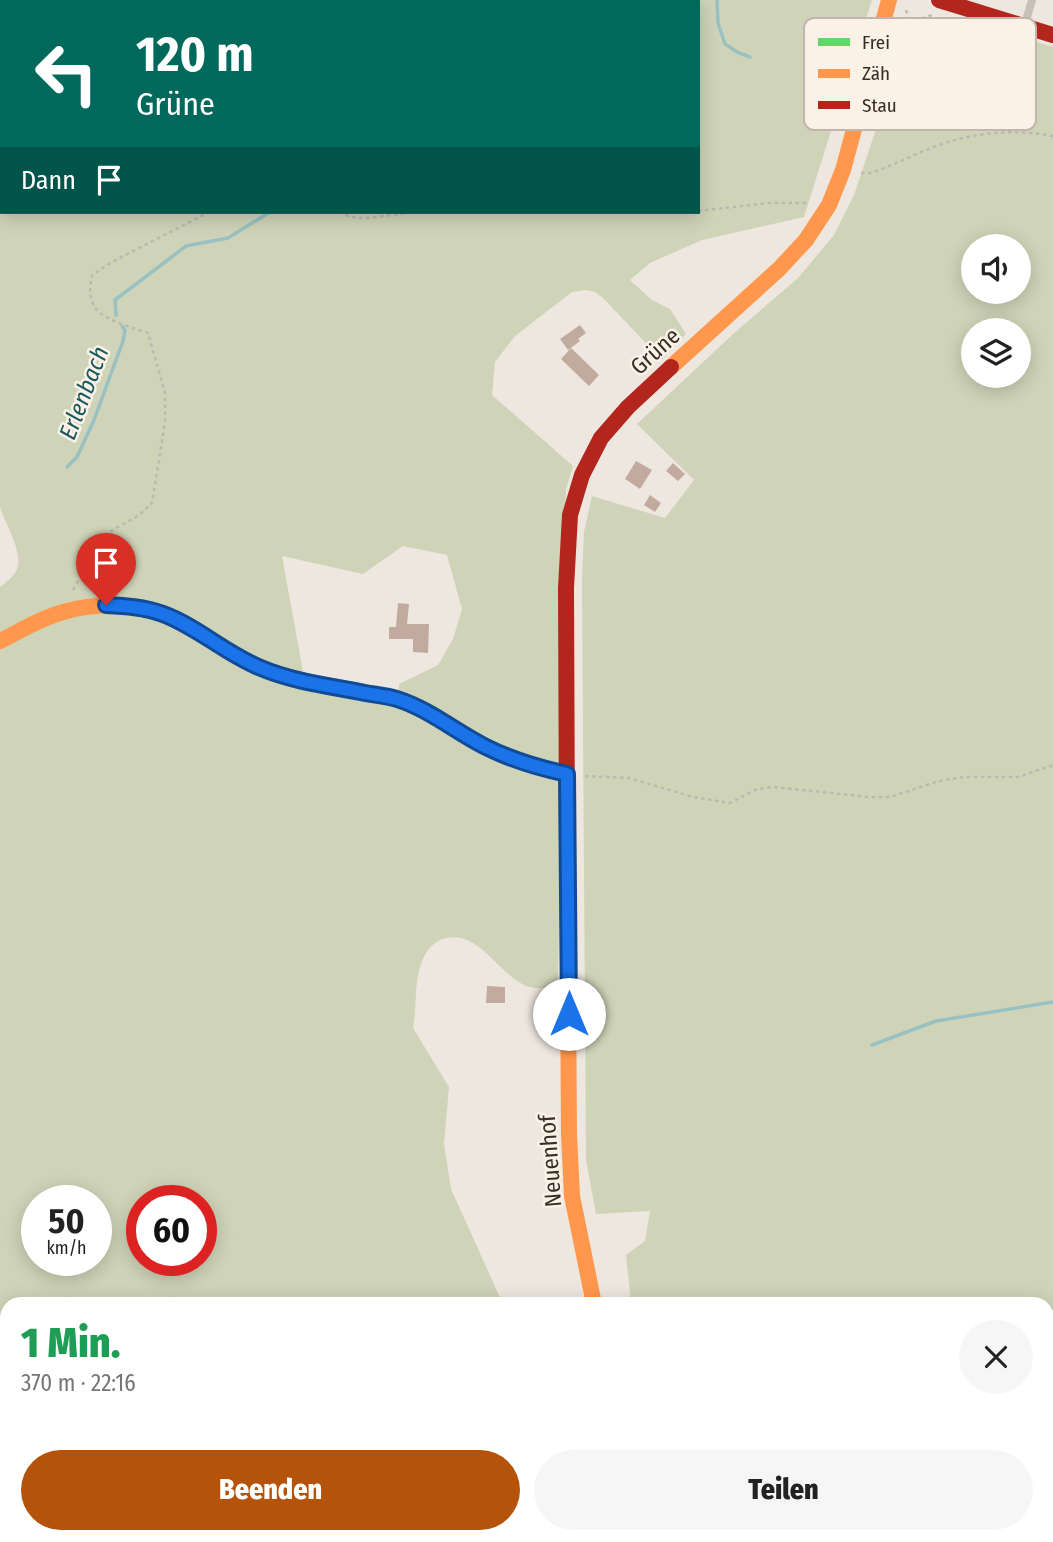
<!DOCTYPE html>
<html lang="de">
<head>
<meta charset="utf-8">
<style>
	body { margin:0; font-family:"Fira Sans Condensed",sans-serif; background:#f6f6f6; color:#222; height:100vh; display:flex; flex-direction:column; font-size:26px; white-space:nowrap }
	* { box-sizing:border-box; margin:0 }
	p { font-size:23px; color:#767676 }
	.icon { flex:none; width:38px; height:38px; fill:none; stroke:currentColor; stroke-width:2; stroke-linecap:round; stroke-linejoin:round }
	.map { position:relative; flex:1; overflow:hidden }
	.drawer { position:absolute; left:0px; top:1297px; width:1054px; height:247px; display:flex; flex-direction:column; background:#fff; border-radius:21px 21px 0 0; box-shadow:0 4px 18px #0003 }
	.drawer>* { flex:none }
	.guide { position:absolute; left:0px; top:0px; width:700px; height:214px; box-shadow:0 4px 18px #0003; background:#00695c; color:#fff; overflow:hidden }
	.buttons { position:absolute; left:961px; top:234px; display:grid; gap:14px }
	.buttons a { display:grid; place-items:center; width:70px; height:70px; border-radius:50%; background:#fff; box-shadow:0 4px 18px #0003; font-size:35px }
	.speed { position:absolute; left:21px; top:1185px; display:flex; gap:14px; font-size:35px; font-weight:700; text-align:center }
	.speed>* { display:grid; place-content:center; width:91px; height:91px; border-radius:50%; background:#fff; box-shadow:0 4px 18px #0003; line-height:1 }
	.speed small { font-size:18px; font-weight:400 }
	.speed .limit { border:10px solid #d22; background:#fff; color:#111 }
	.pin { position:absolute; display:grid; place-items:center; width:60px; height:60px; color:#fff; margin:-72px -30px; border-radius:50% 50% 50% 0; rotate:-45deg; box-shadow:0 0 7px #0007 }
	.pin .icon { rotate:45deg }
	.me { position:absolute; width:77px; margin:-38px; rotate:0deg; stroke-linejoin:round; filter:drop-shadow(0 0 5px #0008) }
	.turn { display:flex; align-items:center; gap:24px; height:147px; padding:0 21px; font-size:32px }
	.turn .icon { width:91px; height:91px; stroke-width:2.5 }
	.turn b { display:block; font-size:49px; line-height:60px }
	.then { display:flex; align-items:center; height:66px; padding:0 21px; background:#0003; gap:14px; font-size:26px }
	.round { display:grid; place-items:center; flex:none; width:74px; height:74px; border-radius:37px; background:#f6f6f6 }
	.headline { display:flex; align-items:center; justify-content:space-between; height:119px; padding:0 21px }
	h1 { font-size:42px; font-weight:800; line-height:52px; color:#1e9e55 }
	.cta { display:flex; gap:14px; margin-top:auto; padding:14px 21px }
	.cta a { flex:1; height:80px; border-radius:42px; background:#b45309; color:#fff; font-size:28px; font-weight:800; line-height:80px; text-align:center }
	.cta a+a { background:#f6f6f6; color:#222 }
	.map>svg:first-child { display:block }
</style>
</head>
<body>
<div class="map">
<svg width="1053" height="1542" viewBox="0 0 1053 1542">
	<rect width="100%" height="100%" fill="#eee7df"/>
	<g fill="#cfd4b8" fill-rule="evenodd">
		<path d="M0 0H872L804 217 702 240 650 263 630 280 652 300 670 309 686 334 662 360 603 298 595 292 586 290 572 292 515 336 495 362 492 395 573 466 566 489 558 986C548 988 536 990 526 986 498 974 480 931 446 938 433 941 425 952 421 964 414 983 417 1007 413 1028L449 1087 444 1144 451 1189 503 1304H7V1536L324 1537 294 1542H0V587C5 583 13 577 16 571 25 554 5 524 0 507ZM2 2H698V212H2ZM403 546 447 555 462 609 453 639 438 665 399 684 397 704 304 677 282 556 363 574ZM37 1200H96V1260H37ZM142 1200H201V1260H142Z"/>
		<path d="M950 17 975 22 1053 47V1464L1047 1465 1046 1304H631L626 1255 645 1241 650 1211 596 1214 586 1160 582 581 584 532 592 496 665 518 694 480 637 424 732 335 798 278 834 235 854 195 885 102 906 51 917 34 920 22 928 18ZM973 247H1018V292H973ZM973 331H1018V376H973Z"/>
		<path d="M1053 1533V1542H1017L1023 1537 1046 1536 1047 1534Z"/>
	</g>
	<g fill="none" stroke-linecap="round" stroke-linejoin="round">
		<g stroke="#9ac1c1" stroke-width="3.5">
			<path d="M717 0 718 23 725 44 737 52 750 57"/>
			<path d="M660 2 663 0"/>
			<path d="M116 315 115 300 186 246 228 238 270 212"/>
			<path d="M67 467 77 457 94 420 123 341 125 330 122 326"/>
			<path d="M872 1045 936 1021 1053 1002"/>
		</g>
	</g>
	<g fill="#c3aa9f">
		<path d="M580 325 586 333 578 339 580 341 568 350 560 339Z"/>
		<path d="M571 348 599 375 589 386 561 359Z"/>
		<path d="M636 461 652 470 640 489 625 479Z"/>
		<path d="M673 463 685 474 678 481 666 471Z"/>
		<path d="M650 495 661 503 655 512 644 505Z"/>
		<path d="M398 603 409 604 407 624H429L428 653 413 652V639H389V627H396Z"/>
		<path d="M487 986 505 987V1003H486Z"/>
	</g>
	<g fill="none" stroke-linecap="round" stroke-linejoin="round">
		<g stroke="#bfb7b1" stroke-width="2.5" stroke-dasharray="3.5 3.5" stroke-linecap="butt">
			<path d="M536 2 546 0"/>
			<path d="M911 27 918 20 932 15"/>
			<path d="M891 69 897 55 913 34 906 10"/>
			<path d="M861 173H871C891 166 911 156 931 148 968 133 1013 128 1053 136"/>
			<path d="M698 211 768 203H808"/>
			<path d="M339 212C358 223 378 216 399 214 419 211 440 213 460 212"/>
			<path d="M651 212 680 213 690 212"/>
			<path d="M73 590 100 540 114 529 138 516 152 503 165 422V393L148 333C135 329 103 319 96 309 88 298 90 286 92 275L112 262 209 212"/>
			<path d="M585 776 629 778 693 797 730 803 757 789 773 787 869 797H890L939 781 964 777H1018L1053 765"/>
		</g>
		<g stroke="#c7bfb8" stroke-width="8">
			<path d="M1025 24 1032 0"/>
			<path d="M942 1540V1536"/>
		</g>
		<g stroke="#c7bfb8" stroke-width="16">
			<path d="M1046 1441H1053"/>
			<path d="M0 1447H7"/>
		</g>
		<g stroke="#63d668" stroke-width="16">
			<path d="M323 685C352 690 382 693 408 704 435 715 459 733 485 746 510 760 538 768 567 774"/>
			<path d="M641 1536 642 1542"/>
		</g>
		<g stroke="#ff974d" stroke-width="16">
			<path d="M671 367 779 269 806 240 829 205 843 170 889 0"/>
			<path d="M0 641C20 631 41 618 63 612 103 601 146 603 183 623 206 635 227 652 252 664 274 674 299 680 323 685"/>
			<path d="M567 836 569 1134 572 1196 594 1304"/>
		</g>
		<g stroke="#b3261e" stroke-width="16">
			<path d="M939 0 1053 35"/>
			<path d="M567 836 566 588 570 515 582 475 601 438 628 407 671 367"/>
		</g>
	</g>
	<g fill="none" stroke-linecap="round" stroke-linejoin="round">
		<defs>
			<path id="route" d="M106 605C125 606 144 607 163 614 198 627 226 654 261 668 294 682 331 686 365 693 376 695 387 696 397 699 429 709 456 732 486 747 512 760 539 768 567 774L569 1014"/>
		</defs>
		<use href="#route" stroke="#114b97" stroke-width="18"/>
		<use href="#route" stroke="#1a73e8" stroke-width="12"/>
	</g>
	<g text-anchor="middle" stroke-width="5" stroke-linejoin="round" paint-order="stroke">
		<g font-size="23" fill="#382c27" stroke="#fbf1e6">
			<text transform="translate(655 351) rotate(-42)" y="8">Grüne</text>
			<text transform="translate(550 1161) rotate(-94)" y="8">Neuenhof</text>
		</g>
		<g font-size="24" font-style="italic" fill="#18595d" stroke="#fbf1e6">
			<text transform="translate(84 393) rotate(-69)" y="8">Erlenbach</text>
		</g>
	</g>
	<rect x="804" y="18" width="232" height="112" rx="10" fill="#fbf1e6" stroke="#c0b6ad" stroke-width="2"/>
	<rect x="818" y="38" width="32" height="8" fill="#63d668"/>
	<rect x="818" y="69" width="32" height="9" fill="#ff974d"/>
	<rect x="818" y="101" width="32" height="8" fill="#b3261e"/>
	<g font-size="19" fill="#382c27">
		<text x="862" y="49">Frei</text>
		<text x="862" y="80">Zäh</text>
		<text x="862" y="112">Stau</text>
	</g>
</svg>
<div class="buttons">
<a><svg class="icon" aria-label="sound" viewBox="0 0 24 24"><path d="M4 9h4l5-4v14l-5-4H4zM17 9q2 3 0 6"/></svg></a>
<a><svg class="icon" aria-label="layers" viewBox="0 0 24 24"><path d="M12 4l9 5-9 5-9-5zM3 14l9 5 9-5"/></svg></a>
</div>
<div class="speed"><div>50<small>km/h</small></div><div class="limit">60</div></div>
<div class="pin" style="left:106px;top:605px;background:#d93025"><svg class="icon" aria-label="arrive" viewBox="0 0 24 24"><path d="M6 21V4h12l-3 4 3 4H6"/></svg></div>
<svg class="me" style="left:569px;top:1014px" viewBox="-20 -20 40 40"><circle r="19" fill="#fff"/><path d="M0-13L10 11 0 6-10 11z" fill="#1a73e8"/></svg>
<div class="guide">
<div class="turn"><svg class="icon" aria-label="left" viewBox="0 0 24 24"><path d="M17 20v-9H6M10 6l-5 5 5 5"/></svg><div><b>120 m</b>Grüne</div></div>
<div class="then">Dann<svg class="icon" aria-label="arrive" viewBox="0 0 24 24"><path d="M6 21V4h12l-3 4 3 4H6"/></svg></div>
</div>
<section class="drawer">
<div class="headline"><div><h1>1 Min.</h1><p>370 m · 22:16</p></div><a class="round"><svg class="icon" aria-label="close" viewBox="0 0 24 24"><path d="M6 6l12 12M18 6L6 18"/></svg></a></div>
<div class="cta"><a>Beenden</a><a>Teilen</a></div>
</section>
</div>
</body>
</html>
